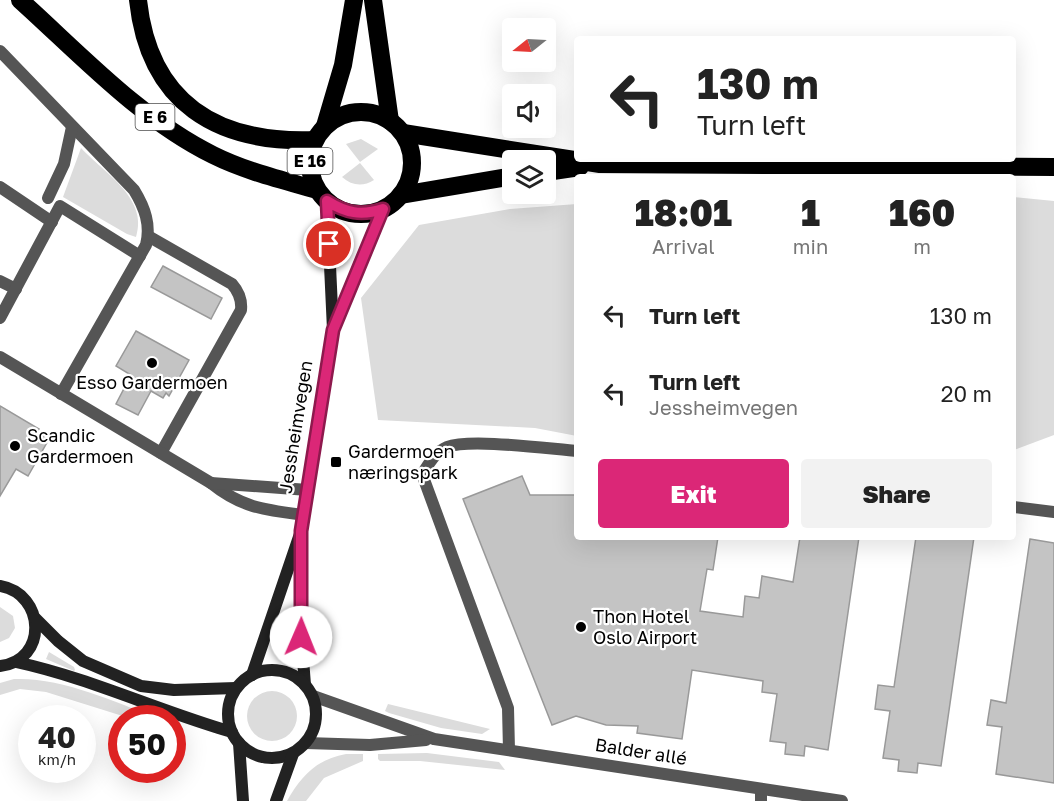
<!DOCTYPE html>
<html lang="en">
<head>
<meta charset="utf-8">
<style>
	body { margin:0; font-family:"Golos Text",sans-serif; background:#f2f2f2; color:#222; height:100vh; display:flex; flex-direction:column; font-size:22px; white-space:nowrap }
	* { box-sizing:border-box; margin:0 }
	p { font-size:20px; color:#767676 }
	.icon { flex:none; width:33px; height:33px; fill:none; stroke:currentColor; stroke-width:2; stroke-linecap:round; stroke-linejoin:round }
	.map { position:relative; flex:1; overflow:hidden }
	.drawer { position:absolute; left:574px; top:174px; width:442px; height:366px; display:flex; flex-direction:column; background:#fff; border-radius:6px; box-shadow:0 6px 24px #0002 }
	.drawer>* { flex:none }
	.top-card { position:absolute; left:574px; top:36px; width:442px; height:126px; border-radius:6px; box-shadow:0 6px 24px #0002; background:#fff; color:#222; overflow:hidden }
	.needle { width:39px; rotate:252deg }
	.controls { position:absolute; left:502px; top:18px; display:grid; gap:12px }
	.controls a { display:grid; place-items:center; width:54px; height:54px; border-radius:6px; background:#fff; box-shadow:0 6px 24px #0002; font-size:30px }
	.speed { position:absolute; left:18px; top:705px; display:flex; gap:12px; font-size:30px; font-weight:700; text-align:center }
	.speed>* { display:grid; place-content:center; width:78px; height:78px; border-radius:50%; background:#fff; box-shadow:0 6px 24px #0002; line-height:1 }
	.speed small { font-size:15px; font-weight:400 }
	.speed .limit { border:9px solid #d22; background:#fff; color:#111 }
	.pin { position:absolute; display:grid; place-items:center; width:51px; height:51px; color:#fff; margin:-26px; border:3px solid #fff; border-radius:50%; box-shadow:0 2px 6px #0007 }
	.me { position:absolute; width:66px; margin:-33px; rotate:1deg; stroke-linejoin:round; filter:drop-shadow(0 0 4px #0008) }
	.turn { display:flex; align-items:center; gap:21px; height:126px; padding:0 24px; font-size:27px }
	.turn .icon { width:78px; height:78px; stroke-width:2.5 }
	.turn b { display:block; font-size:42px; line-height:51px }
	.eta { display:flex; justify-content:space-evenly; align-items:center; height:102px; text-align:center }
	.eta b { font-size:36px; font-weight:800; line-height:42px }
	.primary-button { display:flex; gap:12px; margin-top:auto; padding:12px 24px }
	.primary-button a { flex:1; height:69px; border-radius:6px; background:#db2777; color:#fff; font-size:24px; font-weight:800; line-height:69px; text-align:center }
	.primary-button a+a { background:#f2f2f2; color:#222 }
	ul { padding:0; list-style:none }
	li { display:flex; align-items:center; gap:18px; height:78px; padding:0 24px }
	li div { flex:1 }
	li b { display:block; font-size:22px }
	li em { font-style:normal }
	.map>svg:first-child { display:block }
</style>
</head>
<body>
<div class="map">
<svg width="1054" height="801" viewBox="0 0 1054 801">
	<rect width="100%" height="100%" fill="#fff"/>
	<g fill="#dcdcdc">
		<path d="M361 139 378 149 360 162 346 144Z"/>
		<path d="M81 148C103 172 149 198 136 237L127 234 63 197Z"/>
		<path d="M360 163 374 180C363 187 352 186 342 177Z"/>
		<path d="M1014 197 1054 201V435L1014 450Z"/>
		<path d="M577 204V436L535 428 378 420 361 298 419 225 510 209Z"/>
		<path d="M0 607 13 616 15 628 9 638 0 642Z"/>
		<path d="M49 652 74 667 75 670 74 671 46 659Z"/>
		<path d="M14 679C61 677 113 701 157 718H129L46 692 20 689 0 695V683Z"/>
		<circle cx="272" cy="716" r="25"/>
		<path d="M388 704 490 729 482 734 441 728 389 713 385 711Z"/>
		<path d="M427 753 499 762 505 770 420 761H380L378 759V754Z"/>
		<path d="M346 754H363V761L324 778 306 801H287C301 776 317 759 346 754Z"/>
	</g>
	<g fill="#c4c4c4" stroke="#999" stroke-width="1.5">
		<path d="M163 266 222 298 211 319 151 287Z"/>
		<path d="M136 331 189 360 169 396 166 393 163 398 151 391 138 415 116 404 131 375 116 366Z"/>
		<path d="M0 406 39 429 37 432 49 439 28 476 16 469 0 496Z"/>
		<path d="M522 476 530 495H578V537H718L713 570 707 569 700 611 743 617 745 596 759 598 762 576 793 582 800 537H859L828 750 805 746 804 756 785 754 786 743 770 741 777 694 762 692 763 681 692 670 682 739 637 733 638 726 606 725 576 716 552 725 463 499Z"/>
		<path d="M916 537H974L941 766 918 763 917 773 898 771 899 760 883 758 890 711 875 709 878 685 894 687Z"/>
		<path d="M1030 539 1054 543V783L996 774 1002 727 987 725 991 700 1006 703Z"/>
	</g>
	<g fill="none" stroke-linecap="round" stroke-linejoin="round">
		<g stroke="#555" stroke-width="12">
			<path d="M0 51 134 190C145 208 151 225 146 245L61 394"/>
			<path d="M0 187 52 222"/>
			<path d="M48 198 64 164 72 127"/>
			<path d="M148 236 232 284C239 292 242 300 241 310L161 453"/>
			<path d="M0 281 16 289"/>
			<path d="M0 318 60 206 140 256"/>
			<path d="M0 357 211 483C242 508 265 510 304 515"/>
			<path d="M211 483 308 490"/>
			<path d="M1014 507 1054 512"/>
			<path d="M509 750 508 708 422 474C429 464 435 452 447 447 470 438 550 449 578 451"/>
			<path d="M761 801V789"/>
		</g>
		<g stroke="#555" stroke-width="12">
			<path d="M313 696 434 739 842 801"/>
			<path d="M306 743 370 745 426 740"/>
		</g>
		<g stroke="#222" stroke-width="12">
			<path d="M335 326 383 209"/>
			<path d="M301 542 300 620 305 685"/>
			<path d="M0 586C46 594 48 661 0 666"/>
			<path d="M35 618 58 641 83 661 141 686 174 690 236 688"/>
			<path d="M16 662C90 678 159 711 232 732"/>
			<circle cx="272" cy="714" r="44"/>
			<path d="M252 675 301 531 333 330 327 201"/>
			<path d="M239 743 243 801"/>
			<path d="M276 801 293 754"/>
		</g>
		<g stroke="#000" stroke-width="18">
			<path d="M20 0C80 54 140 119 213 155 245 171 282 180 317 190"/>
			<path d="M138 0C149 103 217 144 315 140"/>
			<path d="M373 0 390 121"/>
			<circle cx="361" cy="163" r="51"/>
			<path d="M325 126 343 65 354 0"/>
			<path d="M403 133 600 164 1054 167"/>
			<path d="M546 172 580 167"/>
			<path d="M401 195 513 176"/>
		</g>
	</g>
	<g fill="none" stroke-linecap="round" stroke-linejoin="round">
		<defs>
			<path id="route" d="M301 637V531L333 330 383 209C361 216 346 213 327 201L329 244"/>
		</defs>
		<use href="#route" stroke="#8e194d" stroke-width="15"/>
		<use href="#route" stroke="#db2777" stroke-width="10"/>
	</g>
	<g fill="#000" stroke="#fff" stroke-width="2">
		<circle cx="152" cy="363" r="6"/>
		<circle cx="15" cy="446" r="6"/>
		<rect x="330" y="456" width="12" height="12" rx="3"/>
		<circle cx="581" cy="627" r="6"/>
	</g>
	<g text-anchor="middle" stroke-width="4.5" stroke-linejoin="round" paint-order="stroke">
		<g fill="#fff" stroke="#4c4c4c" stroke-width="1.5">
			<rect x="135.5" y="104" width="39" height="26" rx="4.5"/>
			<rect x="287.5" y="148" width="45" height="26" rx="4.5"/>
		</g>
		<g font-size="16" font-weight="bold" fill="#000">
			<text x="155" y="123">E 6</text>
			<text x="310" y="167">E 16</text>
		</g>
		<g font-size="18" fill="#000" stroke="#fff" text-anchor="start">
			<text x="152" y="389" text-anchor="middle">Esso Gardermoen</text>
			<text x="27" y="442">Scandic<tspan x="27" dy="21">Gardermoen</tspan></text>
			<text x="348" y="458">Gardermoen<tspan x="348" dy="21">næringspark</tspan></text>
			<text x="593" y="623">Thon Hotel<tspan x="593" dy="21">Oslo Airport</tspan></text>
		</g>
		<g font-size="18" fill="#000" stroke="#fff">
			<text transform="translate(296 427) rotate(-81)" y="6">Jessheimvegen</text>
			<text transform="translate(641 752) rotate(9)" y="6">Balder allé</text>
		</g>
	</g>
</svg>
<div class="controls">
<a><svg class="needle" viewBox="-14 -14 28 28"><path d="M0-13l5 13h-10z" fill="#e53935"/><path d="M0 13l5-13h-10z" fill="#767676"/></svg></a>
<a><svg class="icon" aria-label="sound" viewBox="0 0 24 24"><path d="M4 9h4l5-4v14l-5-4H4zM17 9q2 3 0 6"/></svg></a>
<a><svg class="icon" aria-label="layers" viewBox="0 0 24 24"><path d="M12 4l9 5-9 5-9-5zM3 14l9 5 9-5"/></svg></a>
</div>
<div class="speed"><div>40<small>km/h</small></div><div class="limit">50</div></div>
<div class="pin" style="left:329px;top:244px;background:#d93025"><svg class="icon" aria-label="arrive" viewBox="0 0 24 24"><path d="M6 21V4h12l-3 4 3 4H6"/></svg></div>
<svg class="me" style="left:301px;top:637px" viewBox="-20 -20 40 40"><circle r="19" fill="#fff"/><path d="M0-13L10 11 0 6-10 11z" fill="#db2777"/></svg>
<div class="top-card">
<div class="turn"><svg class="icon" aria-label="left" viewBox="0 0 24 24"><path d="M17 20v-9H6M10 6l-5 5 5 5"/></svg><div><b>130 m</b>Turn left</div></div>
</div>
<section class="drawer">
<div class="eta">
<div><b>18:01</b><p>Arrival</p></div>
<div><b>1</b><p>min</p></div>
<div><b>160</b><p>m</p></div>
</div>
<ul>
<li><svg class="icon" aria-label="left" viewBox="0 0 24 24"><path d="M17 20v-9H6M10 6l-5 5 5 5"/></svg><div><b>Turn left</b></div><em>130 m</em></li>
<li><svg class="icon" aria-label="left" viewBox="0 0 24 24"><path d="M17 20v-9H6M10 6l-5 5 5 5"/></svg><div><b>Turn left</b><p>Jessheimvegen</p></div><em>20 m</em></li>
</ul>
<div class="primary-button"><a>Exit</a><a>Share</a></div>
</section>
</div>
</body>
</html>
